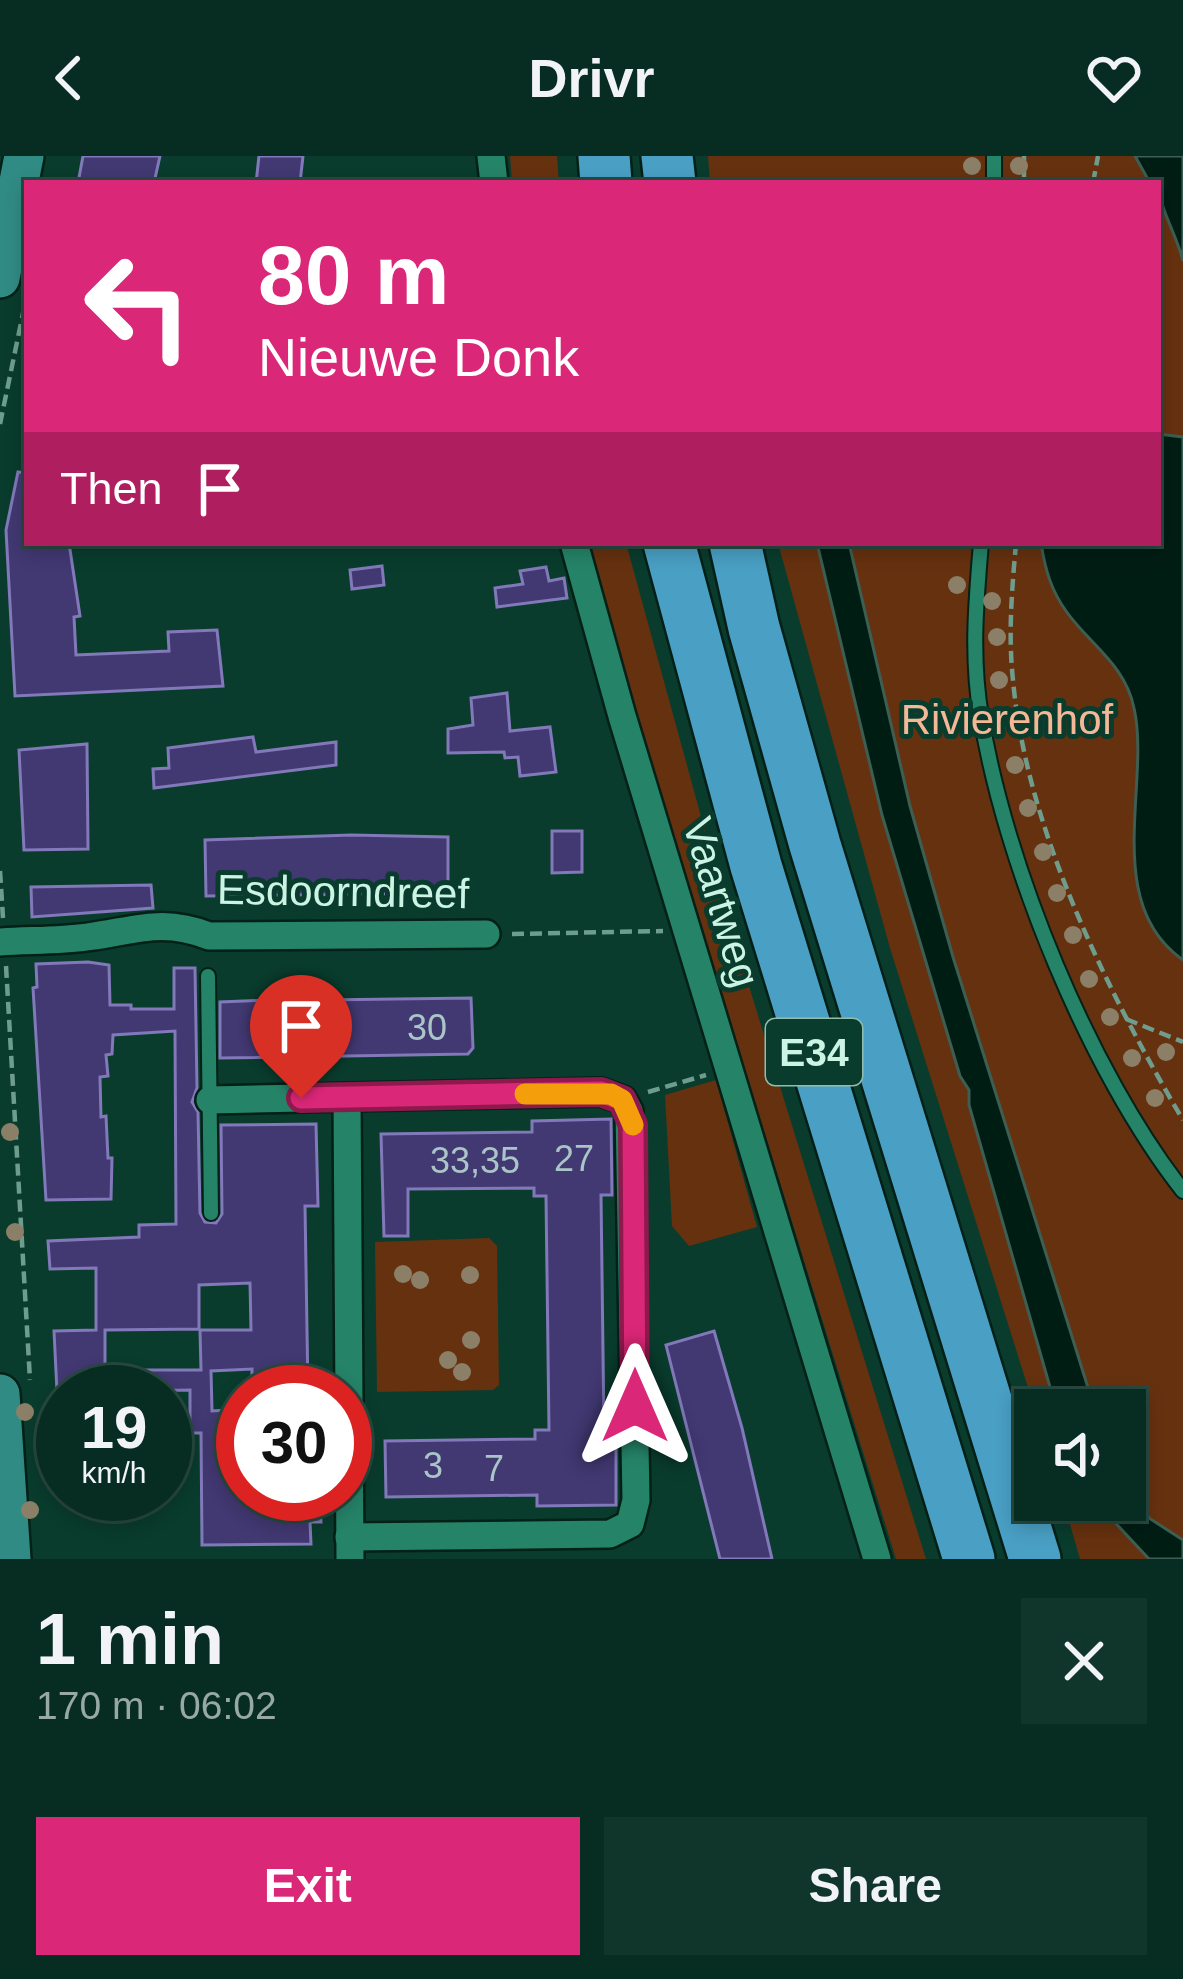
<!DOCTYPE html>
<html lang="en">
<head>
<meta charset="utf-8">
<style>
	body { margin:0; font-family:Arial,sans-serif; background:#10352a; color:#f1f3f6; height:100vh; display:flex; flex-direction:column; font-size:45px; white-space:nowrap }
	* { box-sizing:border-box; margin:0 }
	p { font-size:39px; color:#98a8a5 }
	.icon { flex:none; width:66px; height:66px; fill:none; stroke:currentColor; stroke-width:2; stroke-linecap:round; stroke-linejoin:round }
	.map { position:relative; height:1403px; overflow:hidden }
	.drawer { display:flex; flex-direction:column; background:#072d22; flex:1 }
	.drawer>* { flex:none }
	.hud { position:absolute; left:24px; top:24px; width:1137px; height:366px; border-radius:0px; box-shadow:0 6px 18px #0003,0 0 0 3px #284940; background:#db2777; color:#fff; overflow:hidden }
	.tools { position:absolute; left:1014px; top:1233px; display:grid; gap:24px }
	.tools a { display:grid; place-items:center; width:132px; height:132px; border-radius:0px; background:#072d22; box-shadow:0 6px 18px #0003,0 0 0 3px #284940; font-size:60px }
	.speed { position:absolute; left:36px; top:1209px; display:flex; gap:24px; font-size:60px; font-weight:700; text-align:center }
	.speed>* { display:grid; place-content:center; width:156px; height:156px; border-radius:50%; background:#072d22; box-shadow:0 6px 18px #0003,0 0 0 3px #284940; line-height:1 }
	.speed small { font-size:30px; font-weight:400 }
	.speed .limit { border:18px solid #d22; background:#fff; color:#111 }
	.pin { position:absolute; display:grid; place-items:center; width:102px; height:102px; color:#fff; margin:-123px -51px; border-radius:50% 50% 50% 0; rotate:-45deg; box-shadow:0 0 12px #0007 }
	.pin .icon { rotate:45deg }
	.me { position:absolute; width:132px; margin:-66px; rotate:0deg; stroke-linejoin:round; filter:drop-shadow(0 0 9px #0008) }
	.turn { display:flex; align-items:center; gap:42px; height:252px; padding:0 36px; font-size:54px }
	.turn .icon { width:156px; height:156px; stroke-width:2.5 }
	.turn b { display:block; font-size:84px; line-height:102px }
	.then { display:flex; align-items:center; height:114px; padding:0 36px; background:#0003; gap:24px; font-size:45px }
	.round { display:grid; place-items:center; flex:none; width:126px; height:126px; border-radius:0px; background:#10352a }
	.headline { display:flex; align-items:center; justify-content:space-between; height:204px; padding:0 36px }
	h1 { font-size:72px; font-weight:600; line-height:90px }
	.cta { display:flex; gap:24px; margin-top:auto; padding:24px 36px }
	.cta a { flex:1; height:138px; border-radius:0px; background:#db2777; color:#fff; font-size:48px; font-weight:600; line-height:138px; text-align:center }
	.cta a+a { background:#10352a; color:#f1f3f6 }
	header { display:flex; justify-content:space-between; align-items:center; height:156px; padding:0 36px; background:#072d22; font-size:54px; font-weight:600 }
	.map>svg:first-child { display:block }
</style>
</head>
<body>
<header><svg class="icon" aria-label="back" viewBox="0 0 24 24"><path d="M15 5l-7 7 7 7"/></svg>Drivr<svg class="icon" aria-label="heart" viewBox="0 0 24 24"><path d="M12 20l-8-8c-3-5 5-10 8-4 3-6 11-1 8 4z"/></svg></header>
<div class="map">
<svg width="1183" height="1403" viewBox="0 0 1183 1403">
	<rect width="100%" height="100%" fill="#093c2d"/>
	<g fill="#66310f">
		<path d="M510 0H557L559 27H512Z"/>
		<path d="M708 0H1183V1403H1080L1063 1344H1125V1254H1035L890 792 778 387H1158V27H710Z"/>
		<path d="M589 387H626L736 788 926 1403H896L638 566Z"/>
		<path d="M716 924 757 1071 689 1090 672 1070 665 939Z"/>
		<path d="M489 1082 497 1090 499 1229 493 1234 377 1236 375 1086Z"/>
	</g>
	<g fill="#001d14" stroke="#3d5e52" stroke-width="3">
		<path d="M1135 0H1183V105C1177 80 1158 49 1158 27H1150Z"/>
		<path d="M1158 278 1183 281V804C1101 747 1151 626 1134 552 1125 508 1090 489 1066 455 1051 434 1045 413 1041 387H1158Z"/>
		<path d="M817 387H849L910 650 953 801 1095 1254H1058L1052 1238 969 949V934L960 920 882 659Z"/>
		<path d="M1125 1319 1149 1362 1183 1384V1403H1149L1094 1344H1125Z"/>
	</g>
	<g fill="#423872" stroke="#8179b9" stroke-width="3" fill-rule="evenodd">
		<path d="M83 0H160L154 27H78Z"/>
		<path d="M259 0H303L300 27H256Z"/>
		<path d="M18 316 27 317V387H69L80 460 74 461 76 499 169 495 168 476 217 474 223 530 15 540 6 374Z"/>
		<path d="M382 410 384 429 352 433 350 414Z"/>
		<path d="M546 411 549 425 564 422 567 442 497 451 495 432 523 428 520 415Z"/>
		<path d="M507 537 510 575 550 571 556 616 520 620 518 601 505 602 504 596 448 597V573L473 569 471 542Z"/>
		<path d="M253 581 256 596 336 586V609L154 632 153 613 169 612 168 592Z"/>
		<path d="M87 588 88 693 24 694 19 594Z"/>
		<path d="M552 675H582V716L552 717Z"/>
		<path d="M351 679 448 681V737L206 740 205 684Z"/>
		<path d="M151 729 153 752 32 761 31 731Z"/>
		<path d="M88 806 109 809 110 849H131V853H174V812H195L197 932 192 946 198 956 200 1057 205 1066 216 1067 222 1058 221 969 316 968 318 1050H305L308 1236H252V1213L211 1215 212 1255 243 1253V1338H319L321 1366H310L311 1388 202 1389 201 1277H190V1234L57 1236 54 1175 96 1174V1112L50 1113 48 1085 139 1081V1069L176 1068 175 875 113 879 112 898 106 899 108 920 100 921 101 961 106 960 108 1002H112L111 1043 46 1044 33 832 37 831 36 808ZM250 1127 251 1174H200L201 1214H105V1174L199 1173V1129Z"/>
		<path d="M271 837 321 844 471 842 473 892 468 898 220 902V846L270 844Z"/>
		<path d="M611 963 612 1039H601L604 1274H616V1349L537 1350V1339L386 1341 385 1285 535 1283V1274H549L546 1040H534V1032L408 1033V1080H384L381 978 532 976V965Z"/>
		<path d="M714 1175 742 1272 772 1403H720L666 1189Z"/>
	</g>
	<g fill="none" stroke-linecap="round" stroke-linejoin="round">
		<defs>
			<g id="lane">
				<path d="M994 0V27"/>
				<path d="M981 387C976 445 971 502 981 560 1005 709 1090 917 1183 1035"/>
				<path d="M208 820 211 1057"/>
			</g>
			<g id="street">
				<path d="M491 0 494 27"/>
				<path d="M574 387 622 560 877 1403"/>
				<path d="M0 786C29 784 58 785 87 781 134 775 162 761 209 780L486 778"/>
				<path d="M347 941 350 1403"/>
				<path d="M210 944 601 936 623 944 629 955 636 1344 630 1368 610 1378 349 1381"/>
			</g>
			<g id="secondary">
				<path d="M0 122 24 0"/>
				<path d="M0 1238 11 1403"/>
			</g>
			<g id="highway">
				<path d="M604 0 606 27"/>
				<path d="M667 0 670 27"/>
				<path d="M669 387 756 710 969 1403"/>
				<path d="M735 387 754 472 815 689 1035 1403"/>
			</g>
		</defs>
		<use href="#lane" stroke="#042017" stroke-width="18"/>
		<use href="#street" stroke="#042017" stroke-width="32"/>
		<use href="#secondary" stroke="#042017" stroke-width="44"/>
		<use href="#highway" stroke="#042017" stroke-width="56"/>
		<g stroke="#6f9d8d" stroke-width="4.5" stroke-dasharray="12 6" stroke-linecap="butt">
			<path d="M1024 27V0"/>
			<path d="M1093 27 1098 0"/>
			<path d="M0 268 27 138"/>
			<path d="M1016 387C1012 433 1008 478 1013 524 1026 673 1108 837 1183 964"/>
			<path d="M0 715 3 762"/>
			<path d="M512 778 663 775"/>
			<path d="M6 810 30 1224"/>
			<path d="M1126 863 1183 886"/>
			<path d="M648 936 706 919"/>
		</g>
		<use href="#lane" stroke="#258368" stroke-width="14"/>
		<use href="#street" stroke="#258368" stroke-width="27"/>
		<use href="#secondary" stroke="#308b84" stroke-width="39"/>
		<use href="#highway" stroke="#499fc4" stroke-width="51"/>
	</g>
	<g fill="#8b8067">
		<circle cx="972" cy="10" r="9"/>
		<circle cx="1019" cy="10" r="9"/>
		<circle cx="957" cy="429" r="9"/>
		<circle cx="992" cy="445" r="9"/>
		<circle cx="997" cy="481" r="9"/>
		<circle cx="999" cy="524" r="9"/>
		<circle cx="1005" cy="564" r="9"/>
		<circle cx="1015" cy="609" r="9"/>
		<circle cx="1028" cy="652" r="9"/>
		<circle cx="1043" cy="696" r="9"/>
		<circle cx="1057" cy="737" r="9"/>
		<circle cx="1073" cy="779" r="9"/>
		<circle cx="1089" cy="823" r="9"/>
		<circle cx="1110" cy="861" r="9"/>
		<circle cx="1166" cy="896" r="9"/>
		<circle cx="1132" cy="902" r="9"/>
		<circle cx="1155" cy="942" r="9"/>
		<circle cx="10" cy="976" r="9"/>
		<circle cx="15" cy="1076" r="9"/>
		<circle cx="403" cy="1118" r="9"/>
		<circle cx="470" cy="1119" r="9"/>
		<circle cx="420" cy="1124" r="9"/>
		<circle cx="471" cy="1184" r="9"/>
		<circle cx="448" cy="1204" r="9"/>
		<circle cx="462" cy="1216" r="9"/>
		<circle cx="25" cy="1256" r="9"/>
		<circle cx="30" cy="1354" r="9"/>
	</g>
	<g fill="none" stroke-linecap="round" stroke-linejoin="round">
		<defs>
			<path id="route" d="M301 942 601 936 622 944 633 969 635 1250"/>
		</defs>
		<use href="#route" stroke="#8e194d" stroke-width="30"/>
		<use href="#route" stroke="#db2777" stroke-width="21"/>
		<path stroke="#f59e0b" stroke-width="21" d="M525 938H611L622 944 633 969"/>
	</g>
	<g text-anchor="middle" stroke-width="10" stroke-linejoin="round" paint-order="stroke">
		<g font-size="36" fill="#a9c5c8">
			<text x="427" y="884">30</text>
			<text x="574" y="1015">27</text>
			<text x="475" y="1017">33,35</text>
			<text x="433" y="1322">3</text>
			<text x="494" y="1325">7</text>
		</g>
		<rect fill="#093c2d" stroke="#91bdad" stroke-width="3" x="766" y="863" width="96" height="66" rx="9"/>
		<g font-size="39" font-weight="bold" fill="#cbf4e4">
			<text x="814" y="910">E34</text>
		</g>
		<g font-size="42" fill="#f5b897" stroke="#093c2d">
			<text x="1007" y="578">Rivierenhof</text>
		</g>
		<g font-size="42" fill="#cbf4e4" stroke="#093c2d">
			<text transform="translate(343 735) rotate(1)" y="15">Esdoorndreef</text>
			<text transform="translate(722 746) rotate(73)" y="15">Vaartweg</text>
		</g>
	</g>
</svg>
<div class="tools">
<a><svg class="icon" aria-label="sound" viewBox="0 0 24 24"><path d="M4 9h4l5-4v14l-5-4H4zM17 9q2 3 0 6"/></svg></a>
</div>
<div class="speed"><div>19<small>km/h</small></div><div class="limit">30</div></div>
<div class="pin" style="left:301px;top:942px;background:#d93025"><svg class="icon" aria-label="arrive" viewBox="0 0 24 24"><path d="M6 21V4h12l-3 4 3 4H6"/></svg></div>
<svg class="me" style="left:635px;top:1250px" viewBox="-20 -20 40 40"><path d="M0-17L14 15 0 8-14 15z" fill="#db2777" stroke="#fff" stroke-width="4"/></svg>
<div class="hud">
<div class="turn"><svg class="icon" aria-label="left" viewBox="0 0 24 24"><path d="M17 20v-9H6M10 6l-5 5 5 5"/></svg><div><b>80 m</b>Nieuwe Donk</div></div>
<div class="then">Then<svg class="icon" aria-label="arrive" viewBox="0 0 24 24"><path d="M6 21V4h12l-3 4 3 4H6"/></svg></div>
</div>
</div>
<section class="drawer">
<div class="headline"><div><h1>1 min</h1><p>170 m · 06:02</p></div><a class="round"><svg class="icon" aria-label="close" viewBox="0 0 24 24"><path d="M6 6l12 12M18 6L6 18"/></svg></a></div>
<div class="cta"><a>Exit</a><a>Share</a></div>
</section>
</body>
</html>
